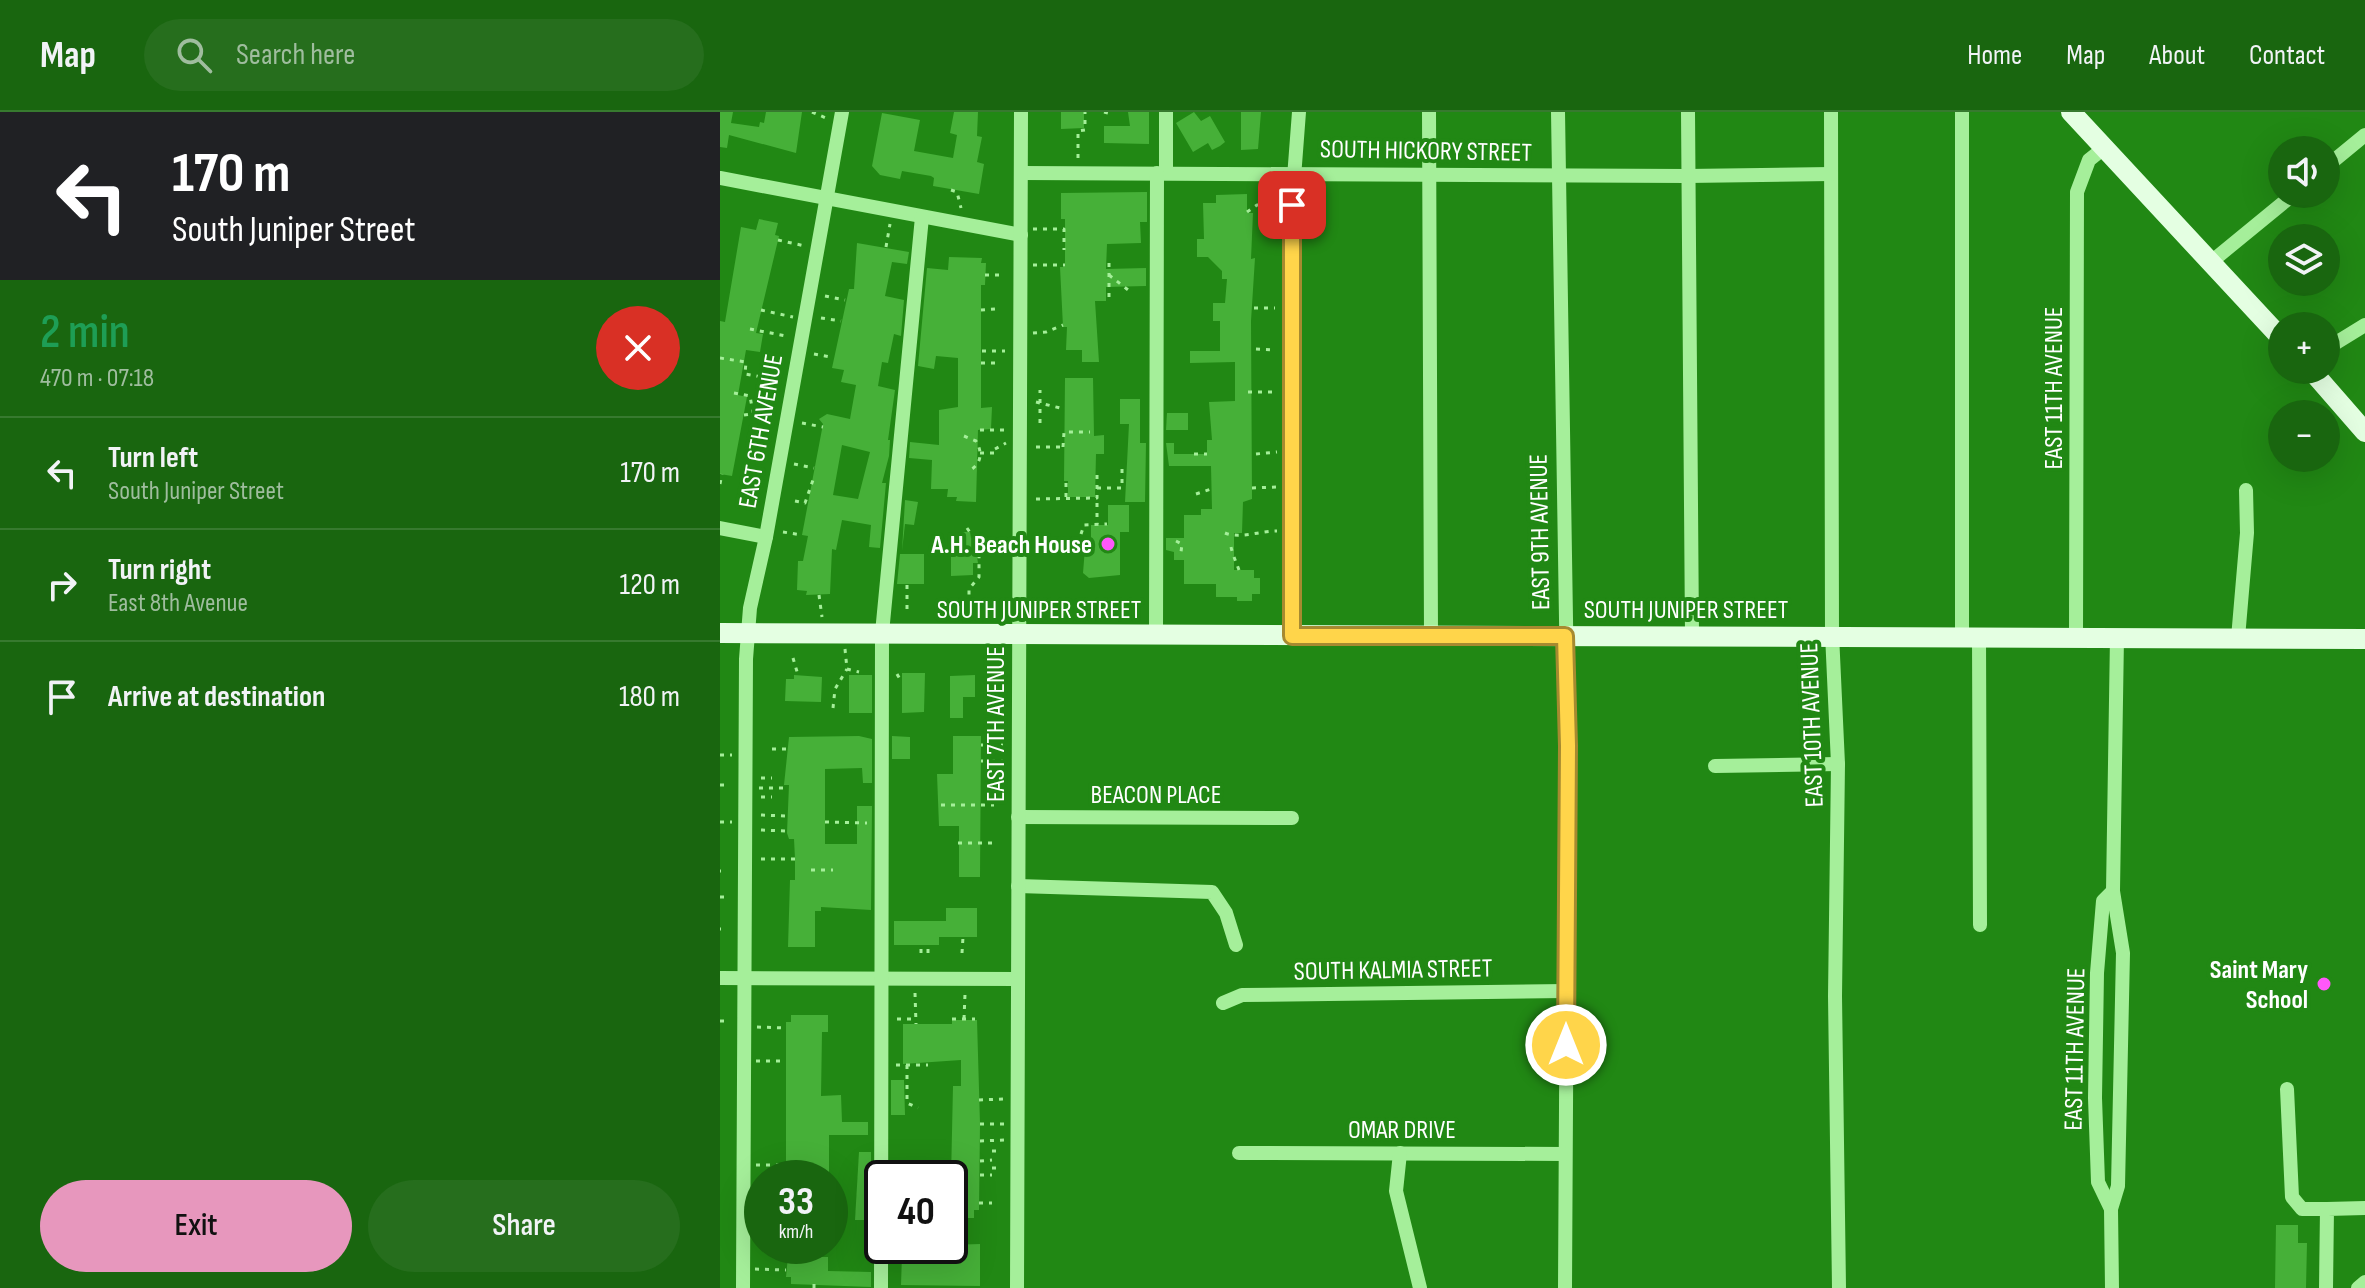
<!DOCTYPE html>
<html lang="en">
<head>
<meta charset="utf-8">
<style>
	body { margin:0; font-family:"Sofia Sans Condensed",sans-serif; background:#266e1d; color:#f1f3f6; height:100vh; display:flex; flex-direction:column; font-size:30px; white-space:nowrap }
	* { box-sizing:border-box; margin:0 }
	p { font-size:26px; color:#9fbd9e }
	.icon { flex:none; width:44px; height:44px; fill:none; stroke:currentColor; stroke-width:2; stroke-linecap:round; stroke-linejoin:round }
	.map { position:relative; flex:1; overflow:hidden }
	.panel { display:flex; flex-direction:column; background:#19660f; width:720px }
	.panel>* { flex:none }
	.hud { background:#202124; color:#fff; overflow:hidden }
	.fabs { position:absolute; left:1548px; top:24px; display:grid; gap:16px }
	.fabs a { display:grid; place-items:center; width:72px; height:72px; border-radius:50%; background:#19660f; box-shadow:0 8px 32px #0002; font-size:40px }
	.speed { position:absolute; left:24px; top:1048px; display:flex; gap:16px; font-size:40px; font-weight:700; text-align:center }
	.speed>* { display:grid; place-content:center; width:104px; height:104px; border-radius:50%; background:#19660f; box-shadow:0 8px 32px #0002; line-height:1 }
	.speed small { font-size:20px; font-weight:400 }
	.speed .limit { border:4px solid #111; border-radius:12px; background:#fff; color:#111 }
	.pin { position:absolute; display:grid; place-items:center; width:68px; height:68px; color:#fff; margin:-34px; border-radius:16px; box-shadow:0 4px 12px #0006 }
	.me { position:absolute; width:88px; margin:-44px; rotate:0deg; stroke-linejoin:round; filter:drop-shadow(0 0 6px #0008) }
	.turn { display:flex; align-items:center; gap:28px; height:168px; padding:0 40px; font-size:36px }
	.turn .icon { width:104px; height:104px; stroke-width:2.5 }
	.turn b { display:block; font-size:56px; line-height:68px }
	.round { display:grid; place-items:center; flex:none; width:84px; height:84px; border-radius:42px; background:#266e1d }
	.summary { display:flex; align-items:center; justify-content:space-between; height:136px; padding:0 40px }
	h1 { font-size:48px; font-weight:600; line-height:60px; color:#1e9e55 }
	.primary-button { display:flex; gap:16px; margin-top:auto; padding:16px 40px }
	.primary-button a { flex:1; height:92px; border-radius:48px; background:#e797bd; color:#111; font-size:32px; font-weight:600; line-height:92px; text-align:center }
	.primary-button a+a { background:#266e1d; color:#f1f3f6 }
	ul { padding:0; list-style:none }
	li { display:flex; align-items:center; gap:24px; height:112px; padding:0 40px; border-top:2px solid #377a2f }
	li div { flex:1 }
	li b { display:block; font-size:30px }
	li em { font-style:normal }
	header { display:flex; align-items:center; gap:48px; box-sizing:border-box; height:112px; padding:0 40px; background:#19660f; border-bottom:2px solid #377a2f }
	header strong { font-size:38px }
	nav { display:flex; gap:44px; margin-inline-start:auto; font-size:28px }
	.search { width:560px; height:72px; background:#266e1d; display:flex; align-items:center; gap:20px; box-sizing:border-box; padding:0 28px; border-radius:44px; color:#9fbd9e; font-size:30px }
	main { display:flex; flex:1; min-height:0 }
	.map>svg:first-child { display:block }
</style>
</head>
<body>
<header>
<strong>Map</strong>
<div class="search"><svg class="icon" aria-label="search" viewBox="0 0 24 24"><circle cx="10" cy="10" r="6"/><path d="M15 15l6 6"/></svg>Search here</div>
<nav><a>Home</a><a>Map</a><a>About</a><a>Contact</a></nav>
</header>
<main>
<section class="panel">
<div class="hud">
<div class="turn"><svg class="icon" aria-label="left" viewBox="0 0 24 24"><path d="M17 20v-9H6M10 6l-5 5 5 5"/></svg><div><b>170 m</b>South Juniper Street</div></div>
</div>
<div class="summary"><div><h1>2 min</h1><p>470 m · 07:18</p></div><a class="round" style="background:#d93025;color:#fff"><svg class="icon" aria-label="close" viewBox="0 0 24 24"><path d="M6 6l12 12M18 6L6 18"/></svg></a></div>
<ul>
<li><svg class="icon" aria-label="left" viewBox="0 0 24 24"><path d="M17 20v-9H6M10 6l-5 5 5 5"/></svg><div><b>Turn left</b><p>South Juniper Street</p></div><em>170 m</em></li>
<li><svg class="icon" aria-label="right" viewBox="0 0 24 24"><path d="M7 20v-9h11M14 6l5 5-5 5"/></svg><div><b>Turn right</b><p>East 8th Avenue</p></div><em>120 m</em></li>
<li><svg class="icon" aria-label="arrive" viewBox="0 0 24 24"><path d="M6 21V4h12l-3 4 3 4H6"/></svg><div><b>Arrive at destination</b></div><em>180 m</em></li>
</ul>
<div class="primary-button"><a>Exit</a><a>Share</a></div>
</section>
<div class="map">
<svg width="1645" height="1176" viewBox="0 0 1645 1176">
	<rect width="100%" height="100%" fill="#218814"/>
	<g fill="#46b038" fill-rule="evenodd">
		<path d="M0 0H13L11 11 39 15 40 10 44 11 46 0H82L76 41 9 23 7 36 0 35Z"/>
		<path d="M234 0H258L257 24 262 25 257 50 264 52 259 82 213 74 214 66 211 64 182 59 180 67 160 63 152 54 162 1 200 8 194 39 233 46 237 23 230 21Z"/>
		<path d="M341 0H364V16L341 17Z"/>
		<path d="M408 0H429V32L384 31V14H410Z"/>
		<path d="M474 0 481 9 490 4 505 30 500 34 492 38 488 31 473 40 456 11Z"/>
		<path d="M521 0H541L538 37 521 38Z"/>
		<path d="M427 80V110H420L421 131 387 132 386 157 426 156V174L386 175V189H375L379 250H362V238H346L347 215H343L340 155H345V107H341V81Z"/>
		<path d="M527 82V101H533L531 147 535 146 531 209 532 387 523 390 522 421H514V458H534V466H540V482H532V489H517V485H496V472H464V448H454V440L446 438V426H464V403H481V397H492L491 354H449L446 331H454V342H487V328H492L489 290 515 289V250L470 251V239H500V209H493V191H505L507 167H502V159L488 145H477V127H484L483 91H496V83Z"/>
		<path d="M39 107 58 111 55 123 59 124 36 221 43 222 40 240 26 238 18 283 27 285 12 364 0 362V209L5 210 21 115 36 118Z"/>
		<path d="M137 131 189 140 187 152 172 150 165 184 184 188 181 224 174 222 168 251 162 250 158 274 175 278 168 328H170L169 344 162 371H166L160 436 149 435 151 413 122 408 116 438 112 437 110 482 86 483 87 479 77 478 78 449H83L88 424 82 423 103 312 99 307 107 302 130 307 136 273 121 270 124 258 112 256 129 177H134ZM122 333 150 340 138 387 113 383Z"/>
		<path d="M229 145 262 146 261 151H266L265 173H261V296L272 295 271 317 258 318 256 390 236 389 237 385H227L228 377H211L212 348 189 346 190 330 219 333V298L238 295V246L216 244 214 257 198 254 207 156 228 158Z"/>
		<path d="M345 266H373L374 324 384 323V342H376L375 385H348V369H344Z"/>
		<path d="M400 287H420V331H426L425 390H405L409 312H400Z"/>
		<path d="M447 301H468V318H446Z"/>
		<path d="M185 388 198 390 194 413 185 412 182 439Z"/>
		<path d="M388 393H409V420H400V463L369 466 363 461 365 436H371V413H388Z"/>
		<path d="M239 420H250L251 426H254L258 451H253V463L231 464V438H239Z"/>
		<path d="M180 442H204V472H177Z"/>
		<path d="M182 561H205L204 600 182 601Z"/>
		<path d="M74 563 102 565 101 590 65 589 66 567H74Z"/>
		<rect x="129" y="563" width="23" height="38"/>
		<path d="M255 563V585H243V606H230V564Z"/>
		<path d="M139 624 152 627V671H143L142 656 105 657V732H137V694H152L151 798 101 795V799H95V835H68L70 768H75V747L74 727H69L67 721 69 673H64L69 625Z"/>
		<path d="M172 624 190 625V647H172Z"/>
		<path d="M233 624H261L260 765H239V714H219L217 662H233Z"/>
		<path d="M226 796H257V825H219V833H174V809H226Z"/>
		<path d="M71 903H108V920H102L101 984 121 983 122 1010H148V1023H109V1066H66V910H71Z"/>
		<path d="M232 908H257L260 1012 259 1098H254V1106H242V1110L230 1112 233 974H241V948L183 952V912H232Z"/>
		<path d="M171 968H184L185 1003H171Z"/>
		<path d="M139 1040H151V1108H135Z"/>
		<path d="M1556 1113H1578V1131H1587L1586 1176H1555Z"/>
		<path d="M260 1132V1174L181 1173 182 1143H198V1134Z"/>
		<path d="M69 1134H100V1145H108V1159L151 1160V1175L71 1172V1165H66Z"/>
	</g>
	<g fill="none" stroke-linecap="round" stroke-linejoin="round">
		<g stroke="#a5ef9a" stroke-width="3" stroke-dasharray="4 6" stroke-linecap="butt">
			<path d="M92 0 106 6"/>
			<path d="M384 0 392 2"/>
			<path d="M358 46V19L365 18V0"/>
			<path d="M231 78 237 80 241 96"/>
			<path d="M527 100 537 93H556"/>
			<path d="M313 117H344V138"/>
			<path d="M58 128 85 134"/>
			<path d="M166 135 170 112"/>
			<path d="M389 151V189"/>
			<path d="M313 153H345"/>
			<path d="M265 163H285"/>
			<path d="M389 163 412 181"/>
			<path d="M105 184 125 188"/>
			<path d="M534 196H555"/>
			<path d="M41 198 73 205"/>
			<path d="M261 198 275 197"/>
			<path d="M101 206 121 209"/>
			<path d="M30 217 66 224"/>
			<path d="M313 221 326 220 343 213"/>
			<path d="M536 237 555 238"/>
			<path d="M262 239H285"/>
			<path d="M94 242 110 245"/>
			<path d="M0 246 26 250 25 262 58 268"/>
			<path d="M261 251H275"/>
			<path d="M528 280H557"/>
			<path d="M14 281 30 284 33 301"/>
			<path d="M316 290 344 297"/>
			<path d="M24 303 52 299"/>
			<path d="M82 311 103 315"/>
			<path d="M320 311V278"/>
			<path d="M260 318H284"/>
			<path d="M244 324 256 329C262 339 262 350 252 357"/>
			<path d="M316 335H345"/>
			<path d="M343 335 344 320H370"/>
			<path d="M275 337 286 331"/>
			<path d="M260 341H275"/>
			<path d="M474 342H487"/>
			<path d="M536 342 557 340"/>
			<path d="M74 352 94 356"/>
			<path d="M346 371V386"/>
			<path d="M0 372 2 362"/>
			<path d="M377 376H402V357"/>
			<path d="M532 376 557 375"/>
			<path d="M476 382 491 377"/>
			<path d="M316 387 377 386V358"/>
			<path d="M75 389 85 391 93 368"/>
			<path d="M377 391V412"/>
			<path d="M247 416 259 433V465L249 477V504"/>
			<path d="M63 420 82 423"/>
			<path d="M505 421C520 427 540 419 557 419"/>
			<path d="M361 422 364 413 387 412"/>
			<path d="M456 429 462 432 461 440"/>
			<path d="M511 435 513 443"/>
			<path d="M259 436H274"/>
			<path d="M514 445 519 458"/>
			<path d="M99 483 102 505"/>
			<path d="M187 497V472"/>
			<path d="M125 537 127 557 139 560"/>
			<path d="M73 546 78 563"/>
			<path d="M177 562 181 569"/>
			<path d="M113 596 115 577 127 557"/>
			<path d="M261 633H283"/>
			<path d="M52 637H67"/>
			<path d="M0 643H12"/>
			<path d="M261 649H283"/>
			<path d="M41 666H52"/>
			<path d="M0 673H10"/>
			<path d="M39 676H67"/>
			<path d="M41 685H52"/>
			<path d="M221 693H274"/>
			<path d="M41 703 67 704"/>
			<path d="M0 710H12"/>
			<path d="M105 710 147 711"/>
			<path d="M41 718 67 719"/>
			<path d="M238 731H274"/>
			<path d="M41 747H75"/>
			<path d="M91 758H113"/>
			<path d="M0 759H1"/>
			<path d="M0 785H10"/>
			<path d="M0 817H1"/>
			<path d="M201 841V833"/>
			<path d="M208 841V833"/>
			<path d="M242 841 243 825"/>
			<path d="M195 881 196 912"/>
			<path d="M177 907H196"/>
			<path d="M232 907H255"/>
			<path d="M244 907 245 882"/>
			<path d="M0 909H9"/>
			<path d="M37 915 66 916"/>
			<path d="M36 949H66"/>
			<path d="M176 953H208"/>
			<path d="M187 953V991L198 996"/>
			<path d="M259 988 283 987"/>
			<path d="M260 1012H285"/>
			<path d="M260 1029 284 1028"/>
			<path d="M272 1039H282"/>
			<path d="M260 1049 272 1048"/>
			<path d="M36 1053H66"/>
			<path d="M272 1056H282"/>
			<path d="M260 1063H272"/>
			<path d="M259 1091H272"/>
			<path d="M35 1157 66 1158"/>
			<path d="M94 1172V1176"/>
		</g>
		<g stroke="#a5ef9a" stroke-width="14">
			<path d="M709 0 711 523"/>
			<path d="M838 0 848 634 845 1176"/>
			<path d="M968 0 972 523"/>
			<path d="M1111 0 1112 522 1118 652 1115 884 1119 1176"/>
			<path d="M1606 55 1645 23"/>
			<path d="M302 61 967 64 1111 62"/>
			<path d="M446 61V0"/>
			<path d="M0 66 301 123"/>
			<path d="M1491 150 1574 82"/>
			<path d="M1606 237 1645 213"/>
			<path d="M0 416 46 425"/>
			<path d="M436 523 437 61"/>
			<path d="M572 524 570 118 579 0"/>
			<path d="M1242 524V0"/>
			<path d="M1259 524 1260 813"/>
			<path d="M1356 525 1357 80 1369 48 1384 36"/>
			<path d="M1518 526 1527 421 1526 378"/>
			<path d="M995 654 1118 652"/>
			<path d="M298 705 572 706"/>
			<path d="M298 774 492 780 506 801 516 833"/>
			<path d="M0 866 298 867"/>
			<path d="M503 891 522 883 846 879"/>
			<path d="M1567 977 1572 1085 1582 1097H1607"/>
			<path d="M519 1041 845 1042"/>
			<path d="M680 1041 676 1079 700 1176"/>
			<path d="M1391 1097 1378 1070 1375 986 1377 861 1383 789 1393 779"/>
			<path d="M23 1176 26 547 30 496 46 425 122 0"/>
			<path d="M161 1176 162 521 202 105"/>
			<path d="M297 1176 301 0"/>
			<path d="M1392 1176 1391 1097 1398 1074 1403 841 1393 779 1397 525"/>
			<path d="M1606 1176 1607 1097 1645 1096"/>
			<path d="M1638 1176 1645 1170"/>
		</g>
		<g stroke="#e4ffe2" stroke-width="20">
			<path d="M1351 0 1562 227"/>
			<path d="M1591 258 1645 320"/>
			<path d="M0 521 1645 527"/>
		</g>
	</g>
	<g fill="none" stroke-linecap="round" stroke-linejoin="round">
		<defs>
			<path id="route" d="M572 93V524H845L848 634 846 933"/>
		</defs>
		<use href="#route" stroke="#a68a30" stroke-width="20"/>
		<use href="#route" stroke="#ffd54a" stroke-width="14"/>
	</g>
	<g fill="#ff58f9" stroke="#218814" stroke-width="3">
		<circle cx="388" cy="432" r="8"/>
		<circle cx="1604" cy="872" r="8"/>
	</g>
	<g text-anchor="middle" stroke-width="8" stroke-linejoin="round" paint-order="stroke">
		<g font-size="26" fill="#fff" stroke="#218814">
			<text transform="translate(706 38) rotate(1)" y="9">SOUTH HICKORY STREET</text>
			<text transform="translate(1333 276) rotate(-90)" y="9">EAST 11TH AVENUE</text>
			<text transform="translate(40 319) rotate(-80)" y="9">EAST 6TH AVENUE</text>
			<text transform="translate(819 420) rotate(-91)" y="9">EAST 9TH AVENUE</text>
			<text x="319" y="506">SOUTH JUNIPER STREET</text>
			<text x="966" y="506">SOUTH JUNIPER STREET</text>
			<text transform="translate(275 612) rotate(-90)" y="9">EAST 7TH AVENUE</text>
			<text transform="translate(1091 613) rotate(-92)" y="9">EAST 10TH AVENUE</text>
			<text x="436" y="691">BEACON PLACE</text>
			<text transform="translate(673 857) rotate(-1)" y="9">SOUTH KALMIA STREET</text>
			<text transform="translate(1354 937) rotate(-89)" y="9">EAST 11TH AVENUE</text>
			<text x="682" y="1026">OMAR DRIVE</text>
		</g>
		<g font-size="26" font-weight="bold" fill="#fff" stroke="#218814" text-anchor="end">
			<text x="372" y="441">A.H. Beach House</text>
			<text x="1588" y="866">Saint Mary<tspan x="1588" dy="30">School</tspan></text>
		</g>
	</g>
</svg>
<div class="fabs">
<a><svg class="icon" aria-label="sound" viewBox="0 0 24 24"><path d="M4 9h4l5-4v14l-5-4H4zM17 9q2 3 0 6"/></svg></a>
<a><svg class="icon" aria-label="layers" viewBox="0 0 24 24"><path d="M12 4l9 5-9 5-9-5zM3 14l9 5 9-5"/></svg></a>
<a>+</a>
<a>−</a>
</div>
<div class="speed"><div>33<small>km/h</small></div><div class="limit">40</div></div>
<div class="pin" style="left:572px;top:93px;background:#d93025"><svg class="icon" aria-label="arrive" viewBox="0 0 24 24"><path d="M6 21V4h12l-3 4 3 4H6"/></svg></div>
<svg class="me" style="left:846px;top:933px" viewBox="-20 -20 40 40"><circle r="17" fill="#ffd54a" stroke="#fff" stroke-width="3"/><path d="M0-11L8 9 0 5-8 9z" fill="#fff"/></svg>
</div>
</main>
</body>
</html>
